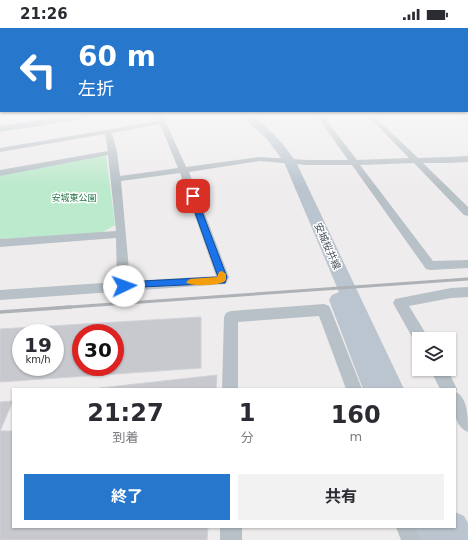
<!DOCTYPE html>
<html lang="ja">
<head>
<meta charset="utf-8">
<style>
	body { margin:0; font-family:"DejaVu Sans","Noto Sans JP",sans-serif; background:#f2f2f3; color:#2b2b33; height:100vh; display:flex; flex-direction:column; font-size:15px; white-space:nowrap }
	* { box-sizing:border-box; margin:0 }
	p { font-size:13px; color:#7c7c81 }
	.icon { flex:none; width:22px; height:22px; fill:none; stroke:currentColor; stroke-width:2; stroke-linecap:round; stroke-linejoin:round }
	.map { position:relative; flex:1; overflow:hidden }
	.drawer { position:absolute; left:12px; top:360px; width:444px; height:140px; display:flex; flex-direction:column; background:#fff; border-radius:0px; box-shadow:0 1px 3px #0004 }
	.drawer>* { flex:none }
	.guide { position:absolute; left:0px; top:0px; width:468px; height:84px; box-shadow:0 1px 3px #0004; background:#2778cd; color:#fff; overflow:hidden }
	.controls { position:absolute; left:412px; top:304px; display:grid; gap:8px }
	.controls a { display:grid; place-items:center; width:44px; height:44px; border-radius:0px; background:#fff; box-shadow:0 1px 3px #0004; font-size:20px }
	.speed { position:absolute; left:12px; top:296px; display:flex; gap:8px; font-size:20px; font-weight:700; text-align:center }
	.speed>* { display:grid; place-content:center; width:52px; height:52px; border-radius:50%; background:#fff; box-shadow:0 1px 3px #0004; line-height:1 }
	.speed small { font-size:10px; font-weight:400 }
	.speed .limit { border:6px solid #d22; background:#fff; color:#111 }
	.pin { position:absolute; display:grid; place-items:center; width:34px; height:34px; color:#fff; margin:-17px; border-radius:8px; box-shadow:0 2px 6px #0006 }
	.me { position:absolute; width:44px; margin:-22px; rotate:87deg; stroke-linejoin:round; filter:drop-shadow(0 0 3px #0008) }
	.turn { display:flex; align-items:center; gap:14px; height:84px; padding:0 12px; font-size:18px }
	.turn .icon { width:52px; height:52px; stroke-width:2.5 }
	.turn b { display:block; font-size:28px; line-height:34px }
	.eta { display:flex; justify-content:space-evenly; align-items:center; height:68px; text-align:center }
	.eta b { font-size:24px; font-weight:700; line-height:28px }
	.action { display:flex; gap:8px; margin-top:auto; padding:8px 12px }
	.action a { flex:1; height:46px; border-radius:0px; background:#2778cd; color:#fff; font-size:16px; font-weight:700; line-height:46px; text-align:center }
	.action a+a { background:#f2f2f3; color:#2b2b33 }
	.status { display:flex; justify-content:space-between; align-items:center; height:28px; padding:0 20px; background:#fff; direction:ltr }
	.status svg { height:11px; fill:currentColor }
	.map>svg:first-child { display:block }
</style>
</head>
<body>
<div class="status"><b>21:26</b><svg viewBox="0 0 49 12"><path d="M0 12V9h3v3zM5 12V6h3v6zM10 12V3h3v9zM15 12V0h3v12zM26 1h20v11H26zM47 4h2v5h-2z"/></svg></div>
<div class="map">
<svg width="468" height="512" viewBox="0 0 468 512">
	<rect width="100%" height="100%" fill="#eeecec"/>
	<path fill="#bceacc" d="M106 127 115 197 101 205 0 211V147Z"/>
	<g fill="#c7c9ce" stroke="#d0d2d7" fill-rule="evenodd">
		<path d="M201 289V340L0 354V301ZM21 305H55V339H21ZM81 305H115V339H81Z"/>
		<path d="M217 347 216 361H99L100 360Z"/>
		<path d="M13 373 0 403H13V499H208L207 512H0V374Z"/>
	</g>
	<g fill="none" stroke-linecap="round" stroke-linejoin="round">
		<g fill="#b8c1c7" fill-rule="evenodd">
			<path d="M157 88H163L186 139 260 129 307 132H348L317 88H323L357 132 409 130 368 88H374L418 130 447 129 451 132 447 135H423L468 179V188L464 187 414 135 360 137 433 233 468 232V240L430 242 426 241 352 137H307L260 133 189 144 229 249 226 256 0 272V262L117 254 116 210 0 219V211L116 203 108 127 0 148V142L108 123 105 106 0 124V120L159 93ZM160 96 178 140 120 148 117 124 112 105ZM180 145 216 248 130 253 121 153Z"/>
			<path d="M456 88H463L468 90V95Z"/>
			<path d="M468 259V269L451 270 409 278 429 311H419V317L416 316 393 275 395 271 451 260Z"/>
			<path d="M324 276 329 278 331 282 362 361H346L319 288 238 294V361H222L224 289 226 285 231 283Z"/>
			<path d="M430 341H447L457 361 456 364C468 370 468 390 468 404 451 397 455 376 455 361H440Z"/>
			<rect x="220" y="499" width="22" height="13"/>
			<path d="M396 499H418L423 512H401Z"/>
		</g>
		<path fill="#b8c1c7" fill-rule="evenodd" d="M468 128V134L447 135 442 132 447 129Z"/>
		<g fill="#bac5cf" fill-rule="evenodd">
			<path d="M242 88H253C270 101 284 116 296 134L404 361H363L329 272 332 267 339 264 284 134 267 111Z"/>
			<path d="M455 484 464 488 468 495V512H420L416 499H455Z"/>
		</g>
		<path fill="#adbdc9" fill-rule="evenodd" d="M65 88H88L83 91 0 104V98Z"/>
		<path stroke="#aeb2b6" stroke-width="3" d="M56 280 468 251"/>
		<path stroke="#aeb2b6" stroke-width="3.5" d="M0 284 71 279"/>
	</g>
	<linearGradient id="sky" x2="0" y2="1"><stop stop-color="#83c2e6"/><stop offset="0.55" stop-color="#f7f6f6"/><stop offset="1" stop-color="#f7f6f6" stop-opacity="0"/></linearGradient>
	<rect width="468" height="159" fill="url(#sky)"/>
	<path fill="#1a73e8" stroke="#114b97" d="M190 166 196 168 227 249 225 255 121 260 120 258 121 255 124 254 218 249 189 168Z"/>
	<path fill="#f59e0b" d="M222 243 226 246V252C222 258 190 259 186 254L190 251 217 249 219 244Z"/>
	<g text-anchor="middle" stroke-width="3" stroke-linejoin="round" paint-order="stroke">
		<g font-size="9" fill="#1d7243" stroke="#fff">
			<text x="74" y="173">安城東公園</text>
		</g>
		<g font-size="10" fill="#465057" stroke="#fff">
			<text transform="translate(328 218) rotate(66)" y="4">安城桜井線</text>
		</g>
	</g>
</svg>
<div class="controls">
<a><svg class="icon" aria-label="layers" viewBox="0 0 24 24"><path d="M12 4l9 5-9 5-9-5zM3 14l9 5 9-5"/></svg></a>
</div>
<div class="speed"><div>19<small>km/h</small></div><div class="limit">30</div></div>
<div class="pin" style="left:193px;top:168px;background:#d93025"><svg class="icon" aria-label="arrive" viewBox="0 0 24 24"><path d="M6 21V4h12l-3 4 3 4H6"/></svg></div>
<svg class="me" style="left:124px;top:258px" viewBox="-20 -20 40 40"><circle r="19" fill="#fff"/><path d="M0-13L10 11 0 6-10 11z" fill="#1a73e8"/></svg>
<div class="guide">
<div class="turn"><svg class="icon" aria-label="left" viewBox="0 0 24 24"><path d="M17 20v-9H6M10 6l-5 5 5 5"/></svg><div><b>60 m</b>左折</div></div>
</div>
<section class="drawer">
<div class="eta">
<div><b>21:27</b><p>到着</p></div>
<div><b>1</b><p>分</p></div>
<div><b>160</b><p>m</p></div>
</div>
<div class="action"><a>終了</a><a>共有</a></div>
</section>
</div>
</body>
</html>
